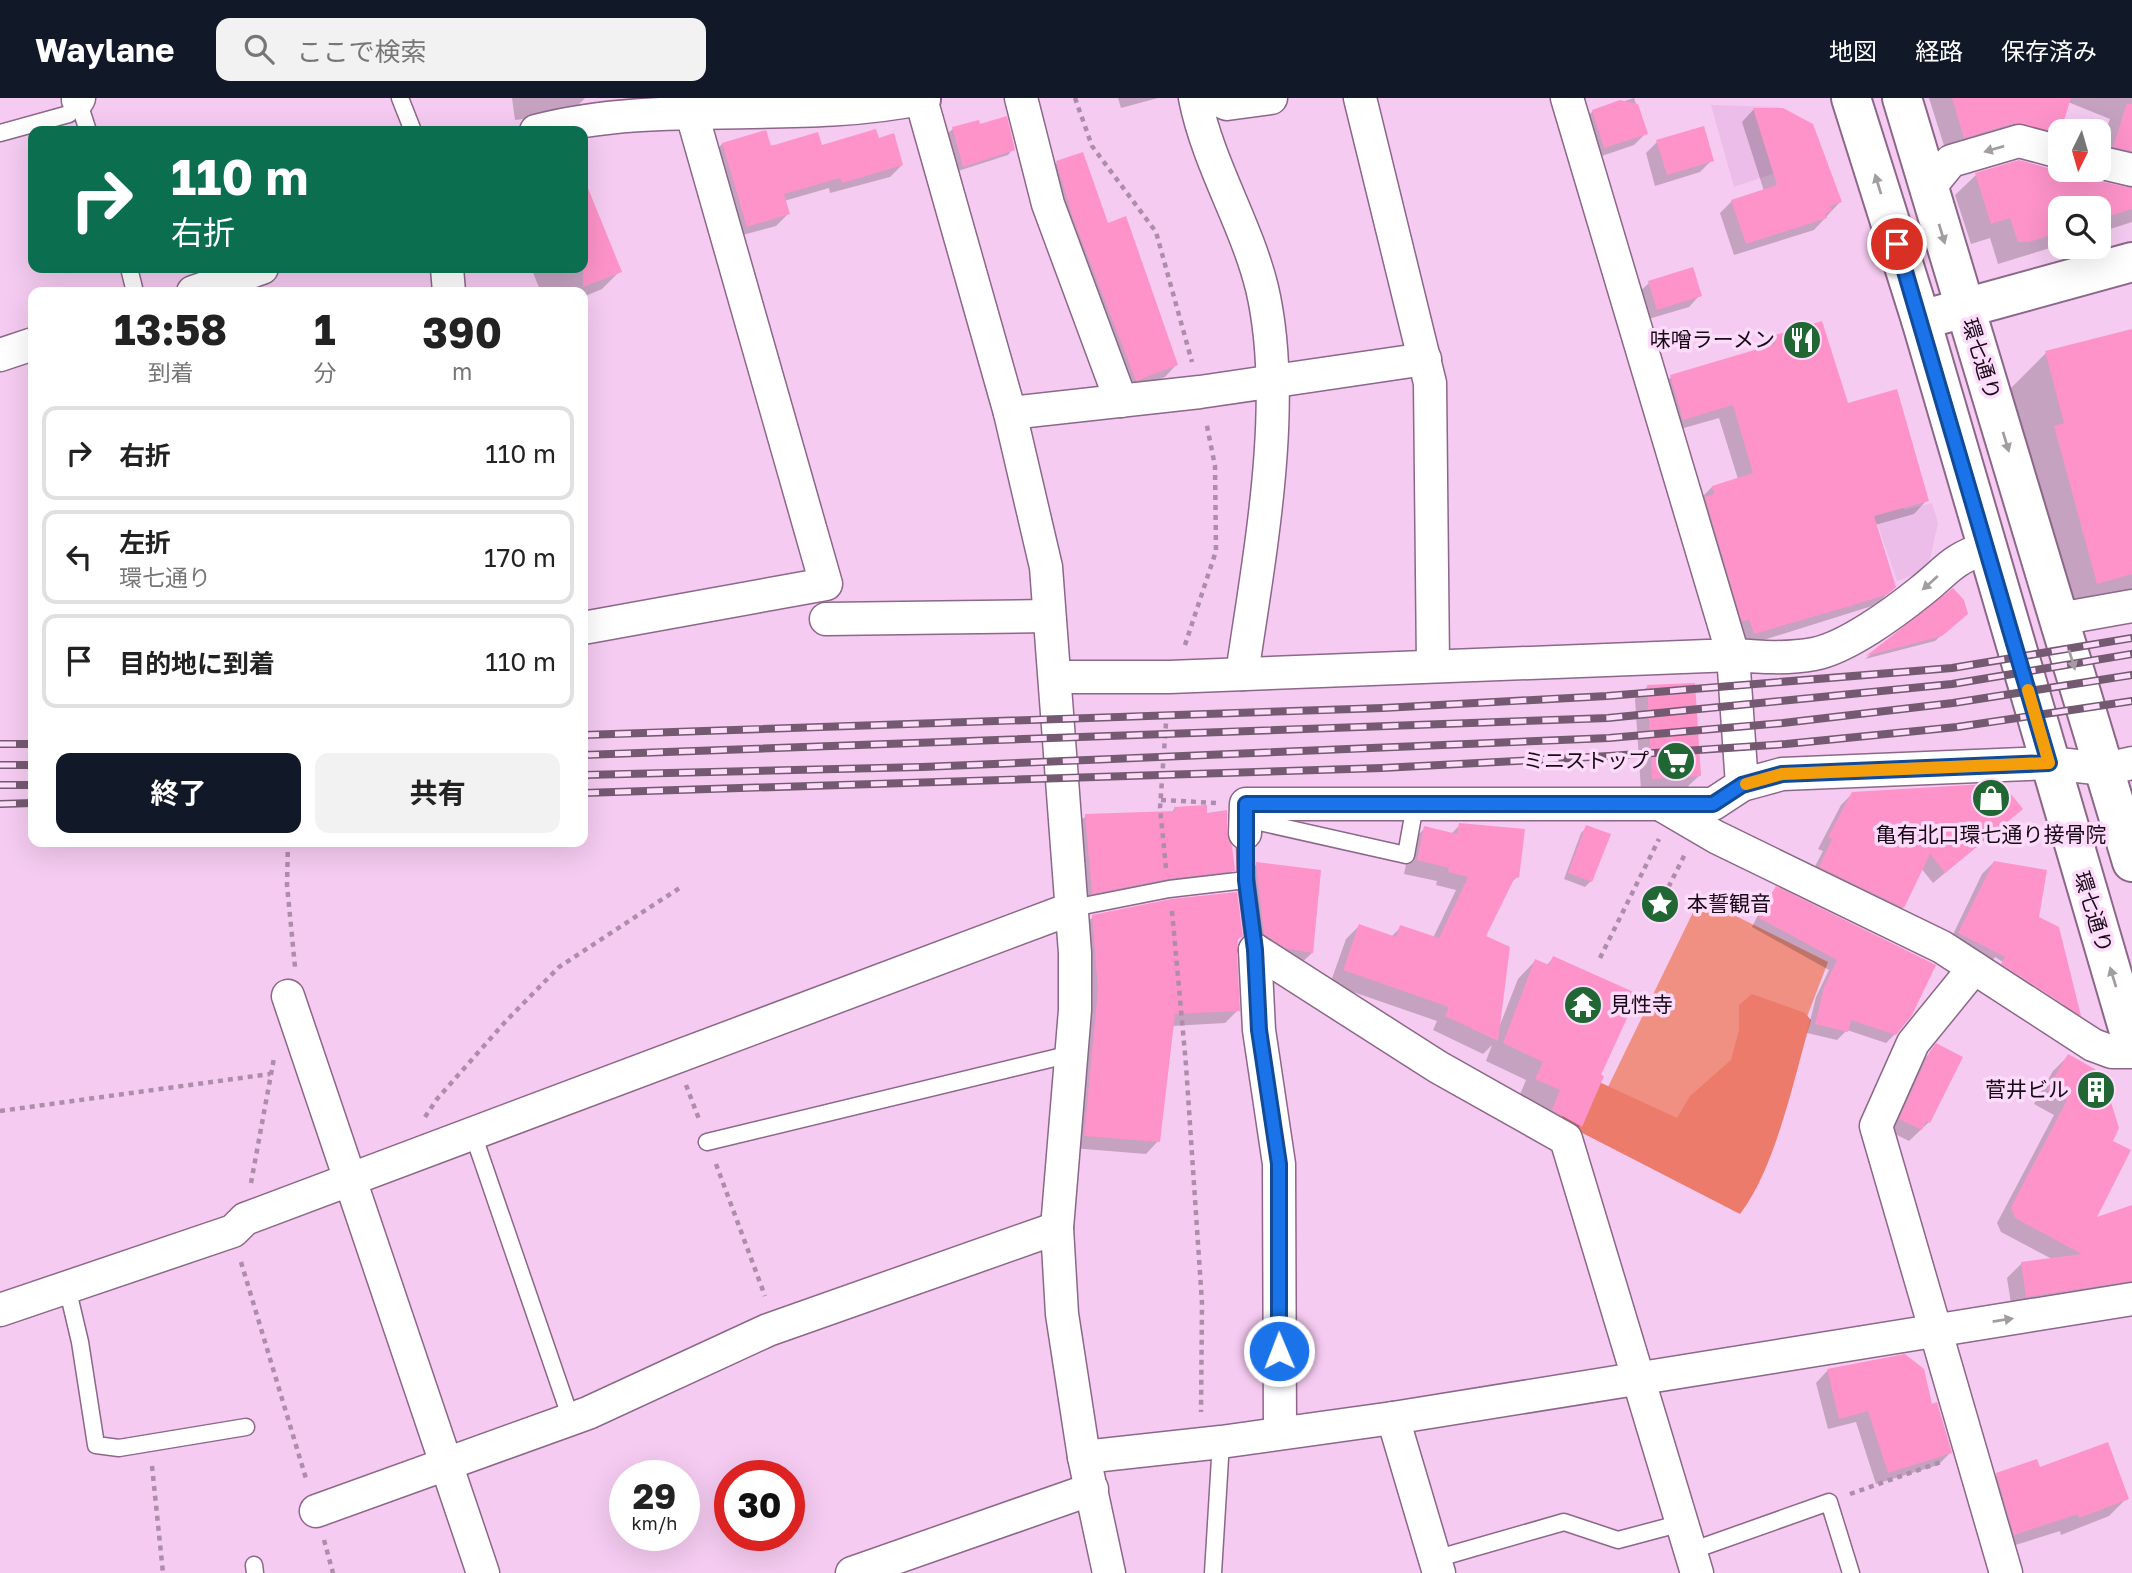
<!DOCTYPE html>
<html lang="ja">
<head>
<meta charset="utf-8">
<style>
	body { margin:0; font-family:"Golos Text","Noto Sans JP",sans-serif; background:#f2f2f2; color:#222; height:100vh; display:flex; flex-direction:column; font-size:26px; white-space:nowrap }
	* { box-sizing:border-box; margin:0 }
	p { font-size:23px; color:#767676 }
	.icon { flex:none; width:38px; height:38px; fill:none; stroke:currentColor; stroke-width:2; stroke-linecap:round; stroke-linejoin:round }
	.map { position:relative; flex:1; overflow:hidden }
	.drawer { position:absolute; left:28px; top:189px; width:560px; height:560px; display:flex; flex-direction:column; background:#fff; border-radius:14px; box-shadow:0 7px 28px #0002 }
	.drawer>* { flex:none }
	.banner { position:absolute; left:28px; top:28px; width:560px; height:147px; border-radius:14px; box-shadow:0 7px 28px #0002; background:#0b6e4f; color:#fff; overflow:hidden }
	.needle { width:46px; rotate:185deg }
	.buttons { position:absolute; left:2048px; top:21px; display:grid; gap:14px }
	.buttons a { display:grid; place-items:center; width:63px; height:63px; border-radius:14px; background:#fff; box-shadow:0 7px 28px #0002; font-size:35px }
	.speed { position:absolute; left:609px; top:1362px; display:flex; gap:14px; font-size:35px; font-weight:700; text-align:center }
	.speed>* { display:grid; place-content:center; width:91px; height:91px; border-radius:50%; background:#fff; box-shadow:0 7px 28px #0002; line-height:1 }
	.speed small { font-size:18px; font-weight:400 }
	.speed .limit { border:10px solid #d22; background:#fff; color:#111 }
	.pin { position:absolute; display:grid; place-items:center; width:60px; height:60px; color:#fff; margin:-30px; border:4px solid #fff; border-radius:50%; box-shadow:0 2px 7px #0007 }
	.me { position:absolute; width:77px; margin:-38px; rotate:359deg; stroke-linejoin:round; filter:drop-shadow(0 0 5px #0008) }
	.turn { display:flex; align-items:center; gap:24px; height:147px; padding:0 28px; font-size:32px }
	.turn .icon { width:91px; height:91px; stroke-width:2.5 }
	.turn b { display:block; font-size:49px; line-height:60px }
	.eta { display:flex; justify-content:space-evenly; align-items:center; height:119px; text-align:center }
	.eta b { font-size:42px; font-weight:700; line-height:49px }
	.button { display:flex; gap:14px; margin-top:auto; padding:14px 28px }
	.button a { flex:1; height:80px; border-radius:14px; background:#111827; color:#fff; font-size:28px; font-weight:700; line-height:80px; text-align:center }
	.button a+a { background:#f2f2f2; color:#222 }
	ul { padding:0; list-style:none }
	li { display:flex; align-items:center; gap:21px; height:94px; margin:0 14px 10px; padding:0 14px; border:4px solid #e0e0e0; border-radius:14px }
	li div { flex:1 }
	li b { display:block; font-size:26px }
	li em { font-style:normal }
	header { display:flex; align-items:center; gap:42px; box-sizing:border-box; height:98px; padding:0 35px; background:#111827; color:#fff }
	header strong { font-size:33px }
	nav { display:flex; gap:38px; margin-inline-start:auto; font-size:24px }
	.search { width:490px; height:63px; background:#f2f2f2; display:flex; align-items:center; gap:18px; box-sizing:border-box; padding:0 24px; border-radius:14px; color:#767676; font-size:26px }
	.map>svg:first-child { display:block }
</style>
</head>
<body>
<header>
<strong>Waylane</strong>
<div class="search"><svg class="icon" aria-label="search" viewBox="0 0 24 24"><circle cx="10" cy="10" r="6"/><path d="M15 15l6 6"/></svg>ここで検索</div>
<nav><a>地図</a><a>経路</a><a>保存済み</a></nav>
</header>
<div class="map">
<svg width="2132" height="1475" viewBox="0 0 2132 1475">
	<rect width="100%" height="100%" fill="#f5cbf1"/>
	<g fill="#ecbde8">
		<path d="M1711 7 1779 9 1795 68 1734 89Z"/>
		<path d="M1895 384 1904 412 1932 405 1938 425 1930 461 1916 476 1897 483 1877 425 1830 438Z"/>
	</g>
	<path fill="#f09082" d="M1700 800 1828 864 1741 1091 1607 991Z"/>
	<path fill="#ec7b6c" d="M1752 896 1805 915 1811 922C1794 979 1776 1070 1740 1116L1561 1024 1564 1011 1597 983 1677 1020 1690 998 1731 962 1739 932V907Z"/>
	<g fill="#0003" fill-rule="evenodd">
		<path d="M512 0H585L571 15 515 22Z"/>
		<path d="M1118 0H1158L1121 10Z"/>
		<path d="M1634 0 1646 35 1634 47 1593 61 1581 25 1593 13Z"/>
		<path d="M1929 0H2132V124L2098 135V110H2060V147L1998 166 1990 140 1971 146 1955 97 1976 77 2068 72H2080L2092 83 2128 92 2125 80 2098 54 2110 21 2068 4 2060 35 2042 52 1947 57Z"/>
		<path d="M1753 12H1783L1840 104 1814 132 1734 157 1720 115 1732 103 1764 93 1742 24Z"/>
		<path d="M953 31 1013 51 1008 57 958 73 947 36Z"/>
		<path d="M878 42 902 67 890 79 830 95 829 90 784 103 788 116 776 128 735 139 711 58 722 46 821 49Z"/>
		<path d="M1657 44 1712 62 1700 74 1655 88 1646 55Z"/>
		<path d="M1057 65 1107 127 1176 267 1165 279 1121 294 1045 77Z"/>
		<path d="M583 79 620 173 602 191 583 199V194H541L531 170H583Z"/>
		<path d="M1649 185 1700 197 1689 209 1645 222 1637 196Z"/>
		<path d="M2132 233V510L2051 531 1999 302 2046 255Z"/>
		<path d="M1773 240 1847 307 1927 402 1914 416 1875 427 1894 489 1881 502 1872 508 1741 549 1699 402 1712 389 1738 381 1719 320 1670 334 1657 292 1671 279 1761 252Z"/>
		<path d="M1953 492 1960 521 1935 543 1865 561Z"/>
		<path d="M1647 589 1699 678 1687 689 1641 692 1635 601Z"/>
		<path d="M1853 695 2021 711 1933 785 1921 770 1903 809 1892 820 1809 780 1823 753 1818 751 1841 707Z"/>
		<path d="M1175 710 1206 717 1225 735 1233 772 1225 780 1084 803 1077 726 1086 718 1171 715Z"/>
		<path d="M1460 727 1517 779 1509 787 1483 839 1500 927 1518 881 1535 863 1546 868 1553 860 1598 978 1580 1028 1562 1045 1535 1030 1544 1010 1519 999 1526 982 1486 963 1492 947 1483 956 1433 932 1437 923 1330 886 1346 841 1359 828 1391 839 1401 829 1433 840 1456 792 1436 787 1437 783 1404 776 1411 744 1425 730 1451 736Z"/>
		<path d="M1587 729 1591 783 1585 789 1564 781 1581 735Z"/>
		<path d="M1994 764 2037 820 2058 830 2079 917 2068 928 1948 847 1982 776ZM1995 859 2064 904V908L1993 862Z"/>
		<path d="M1257 766 1312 855 1300 866 1252 848 1245 778Z"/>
		<path d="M1776 791 1934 868 1895 936 1886 945 1847 932 1837 942 1807 935 1816 899 1829 872 1752 829 1767 799Z"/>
		<path d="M1093 819 1241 838 1236 844 1238 912 1225 925 1172 928 1158 1043 1146 1056 1072 1050 1080 831Z"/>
		<path d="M1937 948 1961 959 1929 1024 1909 1043 1889 1033 1917 968Z"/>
		<path d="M2068 958 2110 1043 2093 1122 2132 1109V1195L2012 1212 2007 1180 2022 1165 2052 1161 2001 1134 1997 1125 2054 1017 2034 1006 2053 973Z"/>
		<path d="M1905 1258 1931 1308 1950 1355 1938 1367 1876 1386 1856 1324 1828 1331 1816 1285 1827 1273Z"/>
		<path d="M2039 1371 2127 1400 2109 1418 2061 1437 2060 1433 1996 1453 1979 1395 1997 1377Z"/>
	</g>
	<g fill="#fd93c9">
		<path d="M1952 0H2071L2060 35 2015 25 1964 40Z"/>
		<path d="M1620 2 1638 6 1648 36 1604 50 1592 12Z"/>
		<path d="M2127 5 2132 6V53L2113 49Z"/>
		<path d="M1753 10H1783L1813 26 1842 104 1830 108 1832 113 1826 115 1827 120 1746 146 1731 102 1777 87Z"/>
		<path d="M1007 18 1015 52 963 69 952 29 979 22 980 26Z"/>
		<path d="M1704 28 1714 63 1667 77 1656 42Z"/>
		<path d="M876 31 879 40 894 35 903 67 842 85 840 80 784 96 790 116 747 129 722 45 766 32 771 48 818 34 822 47Z"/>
		<path d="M1083 54 1108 125 1126 118 1178 267 1136 283 1073 120 1056 63Z"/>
		<path d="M2019 62 2055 72H2082L2094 82 2132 90V111L2098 122V110H2060V134L2029 144H2018L2010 120 1991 126 1975 75Z"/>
		<path d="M583 78 622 174 583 189Z"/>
		<path d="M1693 169 1702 198 1657 212 1648 183Z"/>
		<path d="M1822 223 1848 305 1897 291 1929 403 1874 418 1896 489 1888 496 1857 506 1754 536 1749 521 1742 524 1705 399 1714 396 1712 388 1753 375 1733 307 1683 322 1670 277 1775 246 1772 238Z"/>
		<path d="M2132 231V476L2097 486 2054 328 2064 325 2045 253Z"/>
		<path d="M1953 490 1964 502 1968 516 1942 538 1866 558Z"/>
		<path d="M1695 585 1701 678 1652 681 1647 587Z"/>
		<path d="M2002 685 2023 711 1945 775 1930 756 1904 810 1819 769 1832 741 1828 739 1852 694Z"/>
		<path d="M1207 707V715L1227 712V735L1232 748 1235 773 1167 781 1092 796 1085 716 1175 713 1174 709Z"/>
		<path d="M1459 725 1525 731 1519 780 1515 779 1486 838 1510 849 1498 943 1445 918 1449 909 1343 872 1359 826 1396 839 1400 827 1439 840 1468 779 1448 774 1449 770 1417 762 1424 728 1457 736Z"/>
		<path d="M1586 727 1611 736 1592 784 1568 775Z"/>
		<path d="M1994 763 2047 772 2039 819 2059 829 2081 918 2001 866 2005 859 1958 835Z"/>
		<path d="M1256 764 1321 772 1313 855 1285 850 1264 836Z"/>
		<path d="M1776 788 1936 867 1912 917 1896 937 1851 922 1848 934 1815 926 1824 889 1837 862 1759 820Z"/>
		<path d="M1237 794 1243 839 1238 840 1237 853 1240 913 1175 916 1160 1044 1084 1038 1098 891 1092 817 1171 801Z"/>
		<path d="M1553 858 1638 896 1601 977 1604 978 1582 1029 1552 1012 1560 992 1535 981 1543 964 1503 945 1535 861 1549 867Z"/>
		<path d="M1936 945 1963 959 1930 1025 1926 1023 1922 1032 1899 1021 1929 955Z"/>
		<path d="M2068 956 2102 975 2119 1030 2113 1043 2131 1052 2097 1119 2132 1107V1183L2026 1199 2021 1164 2082 1156 2015 1120 2011 1109 2067 1002 2047 991Z"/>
		<path d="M1905 1256 1924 1271 1932 1306 1937 1304 1952 1355 1888 1375 1868 1313 1839 1321 1827 1271Z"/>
		<path d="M2108 1344 2129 1401 2079 1420 2078 1416 2014 1437 1996 1375 2037 1361 2040 1369Z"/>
	</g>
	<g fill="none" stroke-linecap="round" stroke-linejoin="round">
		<defs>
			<g id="lane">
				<path d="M400 0 413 33"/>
				<path d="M78 2 88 33"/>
				<path d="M0 35 69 16 78 2"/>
				<path d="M129 170 135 194"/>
				<path d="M1246 721 1406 757 1415 707"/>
				<path d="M1245 735 1246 782 1255 852"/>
				<path d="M1073 810 1169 791 1246 782"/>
				<path d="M472 1033 571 1321"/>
				<path d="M707 1044 1071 956"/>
				<path d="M67 1189 80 1244 96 1347 119 1350 246 1329"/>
				<path d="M1691 1453 1829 1404 1851 1475"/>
				<path d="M1435 1461 1564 1424 1618 1442 1682 1425"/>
				<path d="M254 1467 255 1475"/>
				<path d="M1213 1475 1221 1344"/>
			</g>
			<g id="street">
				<path d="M1021 0 1048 106 1121 303"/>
				<path d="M1195 0C1208 66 1246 125 1262 190 1289 305 1259 459 1242 576"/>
				<path d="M1214 0 1227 6 1271 0"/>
				<path d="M1360 0 1430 285 1433 568"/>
				<path d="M921 1 1010 315 1046 469 1075 855V912L1057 1130 1062 1216 1084 1359 1109 1475"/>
				<path d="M78 2 79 0"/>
				<path d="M536 33C660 0 797 27 924 0"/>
				<path d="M2098 64 2132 72"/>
				<path d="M1929 90 1951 63 2019 43 2060 54"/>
				<path d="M447 170 449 194"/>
				<path d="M193 194 262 170"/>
				<path d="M0 257 33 246"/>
				<path d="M1010 315 1200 294 1425 261"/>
				<path d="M826 521 1048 518"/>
				<path d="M2059 521 2132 508"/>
				<path d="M583 530 826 486 690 9"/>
				<path d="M1056 579H1169L1733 557 1567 0"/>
				<path d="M1742 687 1733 557C1760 559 1787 561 1814 556 1846 550 1894 515 1920 494 1948 472 1950 462 1986 450"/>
				<path d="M1663 708 1716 739 1942 849 2093 947 2112 954H2132"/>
				<path d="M1245 735 1246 706H1713L1742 687 1782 676 2049 665 2105 671 2132 665"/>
				<path d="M1255 852 1438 969 1566 1041 1697 1475"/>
				<path d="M1255 852 1259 932 1279 1066 1280 1334"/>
				<path d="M1974 870 1913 945 1876 1028 2006 1475"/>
				<path d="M288 898 483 1475"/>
				<path d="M0 1212 233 1133 245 1121 1073 810"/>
				<path d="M1393 1320 1439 1475"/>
				<path d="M1084 1359 1221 1344 1393 1320 2132 1201"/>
				<path d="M316 1413 588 1315 768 1232 1057 1130"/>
				<path d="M852 1475 1092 1391"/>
			</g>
			<g id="secondary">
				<path d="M921 0V1"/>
				<path d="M1921 222 2132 164"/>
			</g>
			<g id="primary">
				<path d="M1851 0 1921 222 2132 944"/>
				<path d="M1902 0 2132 764"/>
			</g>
		</defs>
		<use href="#lane" stroke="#8c6789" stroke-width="19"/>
		<use href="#street" stroke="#8c6789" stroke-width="35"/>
		<use href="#secondary" stroke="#8c6789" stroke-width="42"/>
		<use href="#primary" stroke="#8c6789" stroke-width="42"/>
		<g stroke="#ae8dab" stroke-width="4.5" stroke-dasharray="5 5" stroke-linecap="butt">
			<path d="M1075 0 1092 48 1156 134 1192 264"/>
			<path d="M1185 547 1216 453 1215 368 1206 323"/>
			<path d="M1161 702 1217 705"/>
			<path d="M288 744 287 787 295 869"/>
			<path d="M1166 770 1160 710 1167 611"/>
			<path d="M1664 798 1685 756"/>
			<path d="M1172 813 1186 967 1202 1205 1201 1314"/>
			<path d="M1600 860 1659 741"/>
			<path d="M686 987 699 1021"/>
			<path d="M0 1013 270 976"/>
			<path d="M425 1019 437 1001 506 923 559 869 681 789"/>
			<path d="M716 1066 765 1198"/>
			<path d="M251 1085 274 960"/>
			<path d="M241 1164 307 1384"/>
			<path d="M152 1368 163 1475"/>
			<path d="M1850 1396 1941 1364"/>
			<path d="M324 1442 333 1475"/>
		</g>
		<use href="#lane" stroke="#fff" stroke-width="16"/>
		<use href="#street" stroke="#fff" stroke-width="32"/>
		<use href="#secondary" stroke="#fff" stroke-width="38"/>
		<use href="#primary" stroke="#fff" stroke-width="38"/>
		<defs>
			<g id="rail">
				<path d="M583 637 1383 610 1607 598 1952 570 2132 540"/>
				<path d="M0 646H33"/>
				<path d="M583 657 1608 620 1952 586 2132 556"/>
				<path d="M0 667H33"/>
				<path d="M583 677 922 669 1609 640 1783 625 1953 605 2132 577"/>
				<path d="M0 687H33"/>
				<path d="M583 695 1382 670 1609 658 1786 646 1957 629 2132 603"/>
				<path d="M0 706 33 705"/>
			</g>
		</defs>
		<use href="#rail" stroke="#745a71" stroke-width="8"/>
		<use href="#rail" stroke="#fddbfa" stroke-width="5" stroke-dasharray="16" stroke-linecap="butt"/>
	</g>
	<defs><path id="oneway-solid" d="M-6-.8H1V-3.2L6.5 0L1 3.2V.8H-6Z" transform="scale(1.75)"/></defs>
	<g fill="#a39da2">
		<use href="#oneway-solid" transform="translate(1994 51) rotate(164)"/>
		<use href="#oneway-solid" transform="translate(1878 86) rotate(-107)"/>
		<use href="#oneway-solid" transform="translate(1942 136) rotate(73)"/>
		<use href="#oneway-solid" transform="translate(2006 344) rotate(73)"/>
		<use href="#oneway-solid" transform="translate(1930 485) rotate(138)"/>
		<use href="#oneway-solid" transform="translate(2072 562) rotate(73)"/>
		<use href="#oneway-solid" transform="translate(2113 879) rotate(-107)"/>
		<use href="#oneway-solid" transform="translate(2003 1222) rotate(-9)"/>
	</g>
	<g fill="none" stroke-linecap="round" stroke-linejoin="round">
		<defs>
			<path id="route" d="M1279 1253V1066L1259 932 1255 852 1246 782V706H1713L1742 687 1782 676 2049 665 1897 146"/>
		</defs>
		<use href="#route" stroke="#114b97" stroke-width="18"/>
		<use href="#route" stroke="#1a73e8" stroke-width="12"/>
		<path stroke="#f59e0b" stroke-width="12" d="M1746 686 1782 676 2049 665 2028 592"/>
	</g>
	<defs>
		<symbol id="restaurant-disc" viewBox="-11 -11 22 22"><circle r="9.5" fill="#206733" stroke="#fddbfa"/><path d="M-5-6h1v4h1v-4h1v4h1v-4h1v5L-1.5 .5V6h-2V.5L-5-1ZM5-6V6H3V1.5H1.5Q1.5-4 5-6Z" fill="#fff"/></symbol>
		<symbol id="supermarket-disc" viewBox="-11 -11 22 22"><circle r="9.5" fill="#206733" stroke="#fddbfa"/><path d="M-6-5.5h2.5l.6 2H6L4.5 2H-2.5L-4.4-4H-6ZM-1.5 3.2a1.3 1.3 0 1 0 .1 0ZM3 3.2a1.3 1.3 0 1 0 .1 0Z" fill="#fff"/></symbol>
		<symbol id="shop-disc" viewBox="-11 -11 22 22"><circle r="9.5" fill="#206733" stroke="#fddbfa"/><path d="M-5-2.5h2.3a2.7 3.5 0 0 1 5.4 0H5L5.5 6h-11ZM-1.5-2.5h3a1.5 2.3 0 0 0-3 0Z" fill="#fff"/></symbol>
		<symbol id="sight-disc" viewBox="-11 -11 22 22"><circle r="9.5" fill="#206733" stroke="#fddbfa"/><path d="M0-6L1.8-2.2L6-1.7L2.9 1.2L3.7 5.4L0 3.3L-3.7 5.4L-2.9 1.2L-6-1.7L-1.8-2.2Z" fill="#fff"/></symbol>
		<symbol id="temple-disc" viewBox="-11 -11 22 22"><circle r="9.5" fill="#206733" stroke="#fddbfa"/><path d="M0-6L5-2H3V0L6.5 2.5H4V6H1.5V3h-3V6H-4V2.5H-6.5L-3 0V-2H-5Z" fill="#fff"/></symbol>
		<symbol id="building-disc" viewBox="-11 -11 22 22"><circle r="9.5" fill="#206733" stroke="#fddbfa"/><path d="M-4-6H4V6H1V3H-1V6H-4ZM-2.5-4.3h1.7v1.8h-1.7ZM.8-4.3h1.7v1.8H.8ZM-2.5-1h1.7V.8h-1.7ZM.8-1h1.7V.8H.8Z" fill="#fff"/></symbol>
	</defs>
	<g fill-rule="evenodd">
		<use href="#restaurant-disc" x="1780" y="220" width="44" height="44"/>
		<use href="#supermarket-disc" x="1654" y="641" width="44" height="44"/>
		<use href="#shop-disc" x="1969" y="678" width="44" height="44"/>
		<use href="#sight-disc" x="1638" y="784" width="44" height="44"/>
		<use href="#temple-disc" x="1561" y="885" width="44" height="44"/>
		<use href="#building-disc" x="2074" y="970" width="44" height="44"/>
	</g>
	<g text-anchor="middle" stroke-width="7" stroke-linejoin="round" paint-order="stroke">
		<g font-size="21" fill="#180a17" stroke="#fddbfa" text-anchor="end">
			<text x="1775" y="249">味噌ラーメン</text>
			<text x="1649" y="670">ミニストップ</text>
			<text x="1991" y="744" text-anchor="middle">亀有北口環七通り接骨院</text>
			<text x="1687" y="813" text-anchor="start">本誓観音</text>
			<text x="1610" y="914" text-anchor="start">見性寺</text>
			<text x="2069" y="999">菅井ビル</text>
		</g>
		<g font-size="21" fill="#180a17" stroke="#fddbfa">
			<text transform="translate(1981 261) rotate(73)" y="7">環七通り</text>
			<text transform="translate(2093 814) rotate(73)" y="7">環七通り</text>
		</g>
	</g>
</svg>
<div class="buttons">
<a><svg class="needle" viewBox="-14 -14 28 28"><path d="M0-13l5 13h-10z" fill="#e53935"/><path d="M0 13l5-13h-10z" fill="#767676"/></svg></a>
<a><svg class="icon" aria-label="search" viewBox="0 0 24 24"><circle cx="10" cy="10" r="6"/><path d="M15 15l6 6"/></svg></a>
</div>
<div class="speed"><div>29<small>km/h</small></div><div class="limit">30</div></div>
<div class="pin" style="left:1897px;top:146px;background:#d93025"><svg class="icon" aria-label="arrive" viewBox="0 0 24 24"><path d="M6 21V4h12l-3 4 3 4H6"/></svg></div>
<svg class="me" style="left:1279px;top:1253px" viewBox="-20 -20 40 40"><circle r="17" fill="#1a73e8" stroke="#fff" stroke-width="3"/><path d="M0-11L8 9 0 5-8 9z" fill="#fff"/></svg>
<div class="banner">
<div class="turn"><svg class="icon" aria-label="right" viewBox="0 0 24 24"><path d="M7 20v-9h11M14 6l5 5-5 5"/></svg><div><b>110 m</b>右折</div></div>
</div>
<section class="drawer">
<div class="eta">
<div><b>13:58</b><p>到着</p></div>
<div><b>1</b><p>分</p></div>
<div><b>390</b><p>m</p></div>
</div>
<ul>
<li><svg class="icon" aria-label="right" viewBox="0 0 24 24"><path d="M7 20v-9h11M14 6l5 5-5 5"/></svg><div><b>右折</b></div><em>110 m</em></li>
<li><svg class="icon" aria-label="left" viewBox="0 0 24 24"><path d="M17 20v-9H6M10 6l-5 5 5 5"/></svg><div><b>左折</b><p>環七通り</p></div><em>170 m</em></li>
<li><svg class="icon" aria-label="arrive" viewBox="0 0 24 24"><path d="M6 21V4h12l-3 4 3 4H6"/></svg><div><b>目的地に到着</b></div><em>110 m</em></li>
</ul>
<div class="button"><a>終了</a><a>共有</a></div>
</section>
</div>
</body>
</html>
